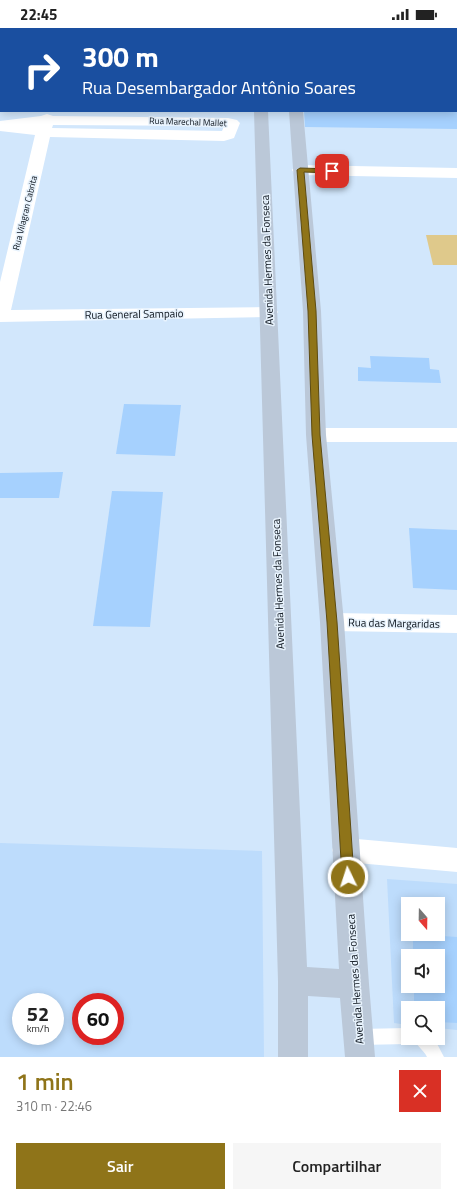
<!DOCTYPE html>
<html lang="pt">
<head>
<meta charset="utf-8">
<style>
	body { margin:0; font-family:"Titillium Web",sans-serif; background:#f6f6f6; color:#222; height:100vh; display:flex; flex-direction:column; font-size:15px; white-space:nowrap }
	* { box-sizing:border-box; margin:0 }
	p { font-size:13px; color:#767676 }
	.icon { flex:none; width:22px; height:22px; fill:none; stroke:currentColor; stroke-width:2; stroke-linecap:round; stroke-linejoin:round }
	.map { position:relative; height:1029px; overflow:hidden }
	.panel { display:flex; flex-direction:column; background:#fff; flex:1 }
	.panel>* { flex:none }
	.top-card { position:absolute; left:0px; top:0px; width:457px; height:84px; box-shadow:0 2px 10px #0003; background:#1a4fa0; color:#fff; overflow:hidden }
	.needle { width:26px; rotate:160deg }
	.fabs { position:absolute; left:401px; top:869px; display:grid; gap:8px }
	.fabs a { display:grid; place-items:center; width:44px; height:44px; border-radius:0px; background:#fff; box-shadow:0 2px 10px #0003; font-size:20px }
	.speed { position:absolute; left:12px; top:965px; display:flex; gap:8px; font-size:20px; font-weight:700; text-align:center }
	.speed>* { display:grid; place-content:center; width:52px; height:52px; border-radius:50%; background:#fff; box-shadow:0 2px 10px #0003; line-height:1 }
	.speed small { font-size:10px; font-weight:400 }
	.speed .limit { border:6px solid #d22; background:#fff; color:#111 }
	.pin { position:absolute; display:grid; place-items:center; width:34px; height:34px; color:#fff; margin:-17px; border-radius:8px; box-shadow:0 2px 6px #0006 }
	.me { position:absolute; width:44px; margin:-22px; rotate:356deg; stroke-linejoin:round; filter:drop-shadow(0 0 3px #0008) }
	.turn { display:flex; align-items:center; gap:14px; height:84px; padding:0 16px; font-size:18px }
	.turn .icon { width:52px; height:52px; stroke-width:2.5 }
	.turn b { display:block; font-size:28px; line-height:34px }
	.round { display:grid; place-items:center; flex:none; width:42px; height:42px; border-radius:0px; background:#f6f6f6 }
	.summary { display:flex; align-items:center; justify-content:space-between; height:68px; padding:0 16px }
	h1 { font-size:24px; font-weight:600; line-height:30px; color:#8f7419 }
	.cta { display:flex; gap:8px; margin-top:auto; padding:8px 16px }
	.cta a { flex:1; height:46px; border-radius:0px; background:#8f7419; color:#fff; font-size:16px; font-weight:600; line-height:46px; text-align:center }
	.cta a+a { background:#f6f6f6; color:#222 }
	.status { display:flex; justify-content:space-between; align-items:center; height:28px; padding:0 20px; background:#fff; direction:ltr }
	.status svg { height:11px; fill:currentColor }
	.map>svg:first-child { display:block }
</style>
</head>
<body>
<div class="status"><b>22:45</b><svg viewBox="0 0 49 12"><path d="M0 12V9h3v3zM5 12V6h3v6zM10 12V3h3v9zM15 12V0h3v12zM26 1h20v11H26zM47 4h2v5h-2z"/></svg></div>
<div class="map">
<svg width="457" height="1029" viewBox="0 0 457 1029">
	<rect width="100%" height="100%" fill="#d2e7fc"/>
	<g fill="#bddcfc" fill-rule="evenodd">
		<path d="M0 815 262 823 264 1029H0ZM21 974H55V1008H21ZM81 974H115V1008H81Z"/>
		<path d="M387 851 457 856V1002L438 1000V980H408V997L394 995ZM408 876H438V906H408ZM408 928H438V958H408Z"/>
	</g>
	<path fill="#dfc98b" d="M426 207H457V237H433Z"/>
	<g fill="#a6d1fe">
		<path d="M304 83H457V101L305 99Z"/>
		<path d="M370 328 429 330 430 341 439 342 441 355 358 353V339L371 340Z"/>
		<path d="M124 376 181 377 175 428 116 426Z"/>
		<path d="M63 444 59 470H0V445Z"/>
		<path d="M112 463 163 464 150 599 93 598Z"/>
		<path d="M409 500 457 502V562L413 560Z"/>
		<path d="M413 906 457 909V995L438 994V980H414V958H438V928H413Z"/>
	</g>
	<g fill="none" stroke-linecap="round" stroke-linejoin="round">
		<path fill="#fff" fill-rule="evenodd" d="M408 1000V1010H434L444 1029H427C424 1022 417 1019 415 1012L408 1016 359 1017 353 1015 351 1009 353 1003 359 1001Z"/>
		<g fill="#fff" fill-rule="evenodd">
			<rect x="60" y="0" width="14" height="1"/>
			<path d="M47 86 53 88 228 90 237 92 240 95 234 110 224 113 50 109 11 282 269 279 275 280 278 284 275 288 269 289 0 294V254L35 107 0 103V93L41 88ZM53 97 224 98 222 103 52 100Z"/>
			<path d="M300 137 457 140V150L300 147 294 145 292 142 294 139Z"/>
			<path d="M316 400H457V414H316L309 412 306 407 309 402Z"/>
			<path d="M332 585 457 587V605L332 603 324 600 320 594 324 588Z"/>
			<path d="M346 810 457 820V844L346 834 336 831 332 822 336 813Z"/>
		</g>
		<g fill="#bbc8d8" fill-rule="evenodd">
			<rect x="251" y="0" width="14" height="1"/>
			<rect x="281" y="0" width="14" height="1"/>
			<path d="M254 83H268L307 939 339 941 320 594 306 407 303 283 289 83H303L321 283 326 407 344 594 369 956 375 1029H345L340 970 308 968V1029H278V953Z"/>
		</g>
	</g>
	<path fill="#8f7419" stroke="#5d4b10" d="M300 140 332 141 335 143 332 145 304 144 316 283 320 407 337 594 354 849 352 853 348 855 344 853 342 849 327 594 312 407 308 283 297 142Z"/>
	<g text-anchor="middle" stroke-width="3" stroke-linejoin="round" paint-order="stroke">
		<g font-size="9" fill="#081019" stroke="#e8f3fd">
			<text transform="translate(188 94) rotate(2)" y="3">Rua Marechal Mallet</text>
			<text transform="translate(25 185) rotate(-76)" y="3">Rua Vilagran Cabrita</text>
		</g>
		<g font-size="11" fill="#081019" stroke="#e8f3fd">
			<text transform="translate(267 232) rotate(-92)" y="4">Avenida Hermes da Fonseca</text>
			<text transform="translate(134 286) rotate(-1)" y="4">Rua General Sampaio</text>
			<text transform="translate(278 556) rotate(-92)" y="4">Avenida Hermes da Fonseca</text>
			<text transform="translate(394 595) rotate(1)" y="4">Rua das Margaridas</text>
			<text transform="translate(355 951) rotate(-94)" y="4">Avenida Hermes da Fonseca</text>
		</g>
	</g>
</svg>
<div class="fabs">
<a><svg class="needle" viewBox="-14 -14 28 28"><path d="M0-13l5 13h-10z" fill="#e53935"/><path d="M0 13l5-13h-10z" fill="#767676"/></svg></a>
<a><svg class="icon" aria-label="sound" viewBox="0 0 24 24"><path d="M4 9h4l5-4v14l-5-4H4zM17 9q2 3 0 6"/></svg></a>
<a><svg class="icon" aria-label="search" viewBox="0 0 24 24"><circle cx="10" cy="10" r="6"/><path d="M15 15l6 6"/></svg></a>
</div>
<div class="speed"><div>52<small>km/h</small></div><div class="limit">60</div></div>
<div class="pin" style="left:332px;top:143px;background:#d93025"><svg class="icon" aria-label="arrive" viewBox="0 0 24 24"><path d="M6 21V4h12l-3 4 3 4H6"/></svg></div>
<svg class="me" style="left:348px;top:849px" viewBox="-20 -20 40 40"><circle r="17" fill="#8f7419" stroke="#fff" stroke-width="3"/><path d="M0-11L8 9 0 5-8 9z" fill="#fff"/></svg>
<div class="top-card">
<div class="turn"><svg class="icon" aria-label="right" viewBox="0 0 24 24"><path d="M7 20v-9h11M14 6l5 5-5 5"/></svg><div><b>300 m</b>Rua Desembargador Antônio Soares</div></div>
</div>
</div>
<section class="panel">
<div class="summary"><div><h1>1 min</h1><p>310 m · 22:46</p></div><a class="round" style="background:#d93025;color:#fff"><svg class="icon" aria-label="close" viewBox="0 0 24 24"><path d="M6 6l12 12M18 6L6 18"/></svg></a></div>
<div class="cta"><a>Sair</a><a>Compartilhar</a></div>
</section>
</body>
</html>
